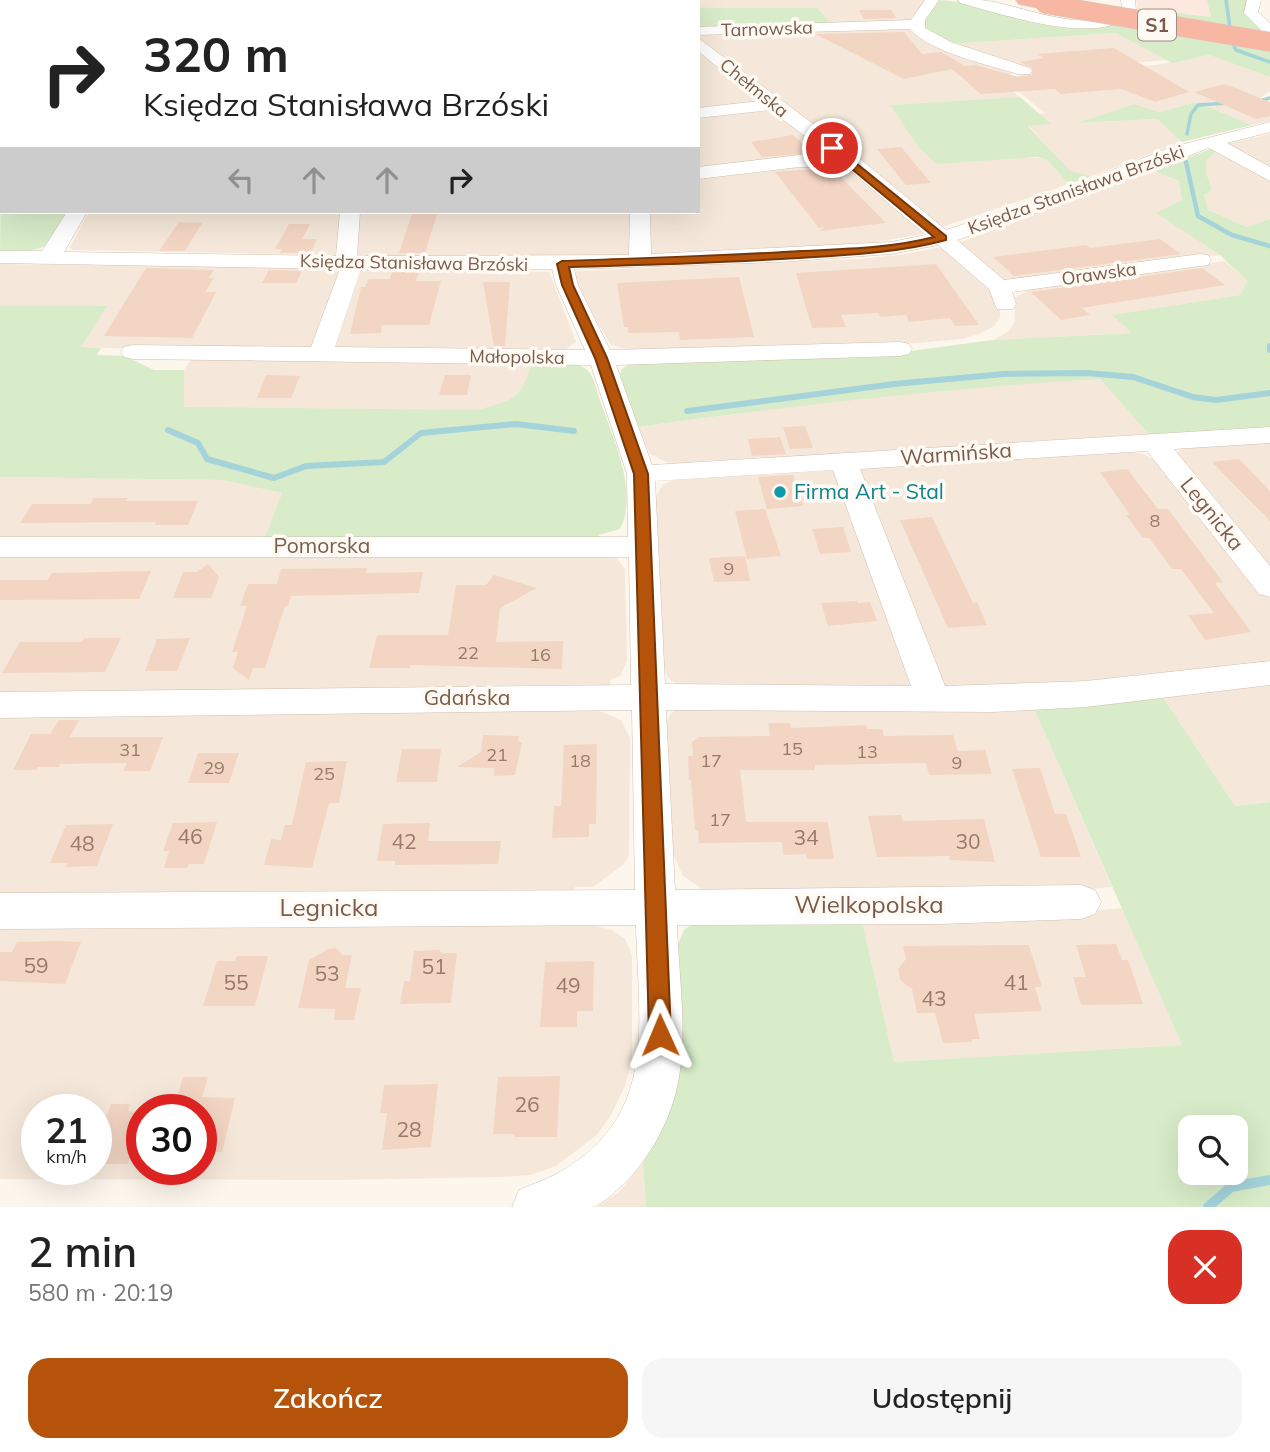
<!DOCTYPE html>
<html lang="pl">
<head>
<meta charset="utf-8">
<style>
	body { margin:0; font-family:Mulish,sans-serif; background:#f6f6f6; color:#222; height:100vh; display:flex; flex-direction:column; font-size:26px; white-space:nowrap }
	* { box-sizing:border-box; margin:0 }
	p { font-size:23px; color:#767676 }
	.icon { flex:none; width:38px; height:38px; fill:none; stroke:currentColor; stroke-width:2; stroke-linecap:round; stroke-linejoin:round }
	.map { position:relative; height:1207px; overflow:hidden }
	.panel { display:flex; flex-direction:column; background:#fff; flex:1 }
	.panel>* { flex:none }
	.top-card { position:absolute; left:0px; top:0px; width:700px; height:214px; box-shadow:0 7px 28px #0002; background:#fff; color:#222; overflow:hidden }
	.controls { position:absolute; left:1178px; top:1115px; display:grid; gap:14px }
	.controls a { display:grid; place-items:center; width:70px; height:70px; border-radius:14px; background:#fff; box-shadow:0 7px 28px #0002; font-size:35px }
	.speed { position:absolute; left:21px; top:1094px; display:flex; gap:14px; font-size:35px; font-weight:700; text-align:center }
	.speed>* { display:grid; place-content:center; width:91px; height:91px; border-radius:50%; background:#fff; box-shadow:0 7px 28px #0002; line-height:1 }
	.speed small { font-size:18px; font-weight:400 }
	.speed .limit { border:10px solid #d22; background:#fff; color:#111 }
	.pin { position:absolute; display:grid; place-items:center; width:60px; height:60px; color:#fff; margin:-30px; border:4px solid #fff; border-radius:50%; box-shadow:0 2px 7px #0007 }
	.me { position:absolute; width:77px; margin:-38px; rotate:359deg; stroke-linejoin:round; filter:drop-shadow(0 0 5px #0008) }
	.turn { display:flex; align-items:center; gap:24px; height:147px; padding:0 28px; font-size:32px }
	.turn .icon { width:91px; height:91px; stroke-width:2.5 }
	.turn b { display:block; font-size:49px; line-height:60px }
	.lanes { display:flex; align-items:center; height:66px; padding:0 28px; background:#0003; justify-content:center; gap:35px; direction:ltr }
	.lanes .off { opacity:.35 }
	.round { display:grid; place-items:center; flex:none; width:74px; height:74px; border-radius:21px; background:#f6f6f6 }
	.headline { display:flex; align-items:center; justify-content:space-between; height:119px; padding:0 28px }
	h1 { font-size:42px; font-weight:600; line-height:52px }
	.primary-button { display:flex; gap:14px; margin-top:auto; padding:14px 28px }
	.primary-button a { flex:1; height:80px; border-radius:21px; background:#b45309; color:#fff; font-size:28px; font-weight:600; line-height:80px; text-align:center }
	.primary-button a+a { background:#f6f6f6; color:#222 }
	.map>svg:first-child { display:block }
</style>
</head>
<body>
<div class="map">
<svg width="1270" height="1207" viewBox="0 0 1270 1207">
	<rect width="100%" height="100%" fill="#fdf6ec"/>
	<g fill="#f5e8da" fill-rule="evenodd">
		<path d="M547 0H928L917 17 904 25 1016 72 1003 77 1005 85 1020 97 891 105 919 148 1046 159 1069 184 939 228 698 39V32L834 26 817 8H698V2Z"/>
		<path d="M1116 33 1169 60 1034 70 948 44Z"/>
		<path d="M698 46 763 102 698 112Z"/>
		<path d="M1209 55 1270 77V91L1260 98 1270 104V121L1252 125 1197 102 1159 112 1134 104 1081 123 1157 119 1182 142 1092 176 1070 172 1028 125 1050 124 1038 114 1045 113 1018 91 1011 79 1025 73 1156 65Z"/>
		<path d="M768 109 841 158 698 171V115Z"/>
		<path d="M1270 134V173L1228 148 1229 143Z"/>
		<path d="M1216 151 1270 177V219L1247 227 1208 210 1204 195 1212 190 1206 172V161Z"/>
		<path d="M790 163 847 165 928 233 865 244 651 255 645 243V212H698V175Z"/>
		<path d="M1152 170 1179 181 1182 200 1157 213 1220 255 1027 282 1005 281 958 243Z"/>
		<path d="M89 212H345L342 250 335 255 72 250 70 247Z"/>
		<path d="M358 212H634L633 251 624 256 523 259 358 255 354 253Z"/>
		<path d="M942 247 994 292 1000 309V318L994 326 979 334 962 339 917 343 644 354 611 345 575 284 574 274 577 271 859 259 905 254Z"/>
		<path d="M1225 261 1247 281 1240 295 1113 315 1133 333 993 340 1009 331 1015 321 1014 298 1030 289Z"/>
		<path d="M0 264 229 267 345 268 314 349H140L80 347 107 306H0Z"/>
		<path d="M359 268 549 272 576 342 566 349 568 352 332 349Z"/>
		<path d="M193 356 533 360 525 387 508 402 477 410H267L184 407V370Z"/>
		<path d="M1100 379 1151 437 687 465 666 462 650 454 637 427 818 403 980 386Z"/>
		<path d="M1270 440V578L1176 456 1180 449 1190 444Z"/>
		<path d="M1128 451 1144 454 1160 463 1270 599V666L1151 680 955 689 936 684 859 468Z"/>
		<path d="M836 468 918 684 907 692 686 688 670 680 661 666 656 496 663 485 674 479Z"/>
		<path d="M0 477 222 480 282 493 263 542 0 543Z"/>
		<path d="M0 551 608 556 616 558 625 569 627 661 620 676 610 680 611 688 0 700Z"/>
		<path d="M1270 678V802L1235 806 1158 690Z"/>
		<path d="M1032 704 1112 887 1039 894 704 890 683 876 672 852 664 729 671 713 684 706Z"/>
		<path d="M595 709 621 720 630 738 629 856 623 865 593 887H575L574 896 0 899V710Z"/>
		<path d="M1122 908 1182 1045 894 1062 860 912 1043 915Z"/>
		<path d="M565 917V926H596L612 930 625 939 632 955V1058L625 1086 611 1115 597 1135 556 1166 531 1175 500 1177 337 1180 0 1179V920ZM37 1110H96V1169H37ZM142 1110H201V1169H142Z"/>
		<path d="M643 1163 646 1207H597L620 1191Z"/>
	</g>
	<path fill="#fde8e0" d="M1136 0H1207L1212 17 1138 8Z"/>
	<g fill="#d8ecc9" fill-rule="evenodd">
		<path d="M935 0C969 0 999 14 1032 20 1060 25 1093 28 1120 23L1270 46V77L1209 55 1172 63 1116 33 948 44 922 30 921 21Z"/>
		<path d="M1207 0H1246L1245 13 1263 31 1138 12V8L1211 17Z"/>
		<path d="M698 8H817L834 26 698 30Z"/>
		<path d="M2 78V212H71C48 252 45 251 0 251Z"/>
		<path d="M1020 97 1051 124 1028 126 1070 171 1092 176 1069 184 1046 159 1037 157 937 164 919 148 890 105Z"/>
		<path d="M1197 102 1252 125 1182 142 1157 119 1078 123 1134 104 1159 112Z"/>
		<path d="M1211 149 1216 151 1206 161V172L1212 190 1204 195 1208 210 1247 227 1270 219V429L1151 437 1100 379C945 388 791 406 637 427L619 378 621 370 629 364 903 352 993 340 1132 333 1112 315 1240 295 1247 281 1220 255 1156 213 1182 200 1179 181 1152 170Z"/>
		<path d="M0 306H107L81 347 101 348 97 355 125 356 154 370H184V407L477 410C516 400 521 399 533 360 547 362 574 359 586 369 595 376 597 393 601 403 613 438 639 493 620 529L599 535V539L263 542 282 493 222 480 0 477Z"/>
		<path d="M1158 690 1235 806 1270 802V1207H646L643 1163 666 1117 680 1072 681 1039 675 951 684 930 699 919 860 912 894 1062 1182 1045 1032 704ZM1190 1127H1236V1172H1190Z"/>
	</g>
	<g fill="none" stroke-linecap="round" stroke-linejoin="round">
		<g stroke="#a5d3da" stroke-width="3.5">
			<path d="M1226 0 1232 42 1236 50 1270 62"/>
			<path d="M1257 102 1270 98"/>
			<path d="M1187 134 1191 114 1198 105 1228 103"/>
		</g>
		<path stroke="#a5d3da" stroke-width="4.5" d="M1186 162 1198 216 1232 235 1270 246"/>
		<g stroke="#a5d3da" stroke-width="6">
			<path d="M1270 346V350"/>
			<path d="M687 411 894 384 1004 374 1087 373 1133 377 1193 397 1216 400 1270 393"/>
			<path d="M168 430 198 443 207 459 274 478 306 466 384 462 421 433 516 424 574 431"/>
		</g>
		<path stroke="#a5d3da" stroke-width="10" d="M1208 1207 1231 1187 1270 1180"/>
	</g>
	<g fill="#f3d5c3">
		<path d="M859 10H891L896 18 864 19Z"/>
		<path d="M904 32 922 54 941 52 965 66 976 65 1018 77 1032 75V67L1019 62 1044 58 1037 54 1114 48 1189 92 1155 102 1121 89 1061 94 1055 89 981 94 952 69 904 79 815 34Z"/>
		<path d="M1225 84 1270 102V116L1256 119 1194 92Z"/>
		<path d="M793 135 813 153 762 157 751 142Z"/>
		<path d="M901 147 931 183 906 185 877 149Z"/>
		<path d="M799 170H834L886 223 820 231 824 227 819 228 775 172Z"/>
		<path d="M412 214H437L425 253H399Z"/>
		<path d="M179 222 202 223 185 251H159Z"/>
		<path d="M289 224H310L302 239H317L311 253H280L282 249H275Z"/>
		<path d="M1160 239 1181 254 1014 276 993 257 1086 245 1090 248Z"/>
		<path d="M936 264 979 325 955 326 950 318 909 322 906 315 881 317 878 313 841 315 846 327 812 328 796 273Z"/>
		<path d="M146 268 214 270 209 278H214L205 292H216L192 338 104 336Z"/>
		<path d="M1202 268 1225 285 1082 308 1090 315 1061 320 1031 292Z"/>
		<path d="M269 270 302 271 296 283H262Z"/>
		<path d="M392 272H419L416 281H441L429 325H382L381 333 350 334 361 287H365L369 279H390Z"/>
		<path d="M739 277 754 337 680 340 679 332 628 333V327H624L617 283Z"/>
		<path d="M483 282H510L505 346H494Z"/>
		<path d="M266 375 300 376 291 398H257Z"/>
		<path d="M445 375H471L467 395H439Z"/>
		<path d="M805 426 813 448 790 449 783 427Z"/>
		<path d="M780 437 786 454 752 456 748 439Z"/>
		<path d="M1239 459 1270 491V521L1212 462Z"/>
		<path d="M1127 469 1158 509H1167L1174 517 1223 582 1215 583 1251 632 1205 640 1188 615 1214 613 1181 569H1172L1149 538H1143L1126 515H1130L1100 472Z"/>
		<path d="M793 475 803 506 767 509 758 477Z"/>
		<path d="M94 498H128L126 501H198L188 525H155L156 522 20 523 32 504H90Z"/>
		<path d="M765 509 781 556 747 559 735 511Z"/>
		<path d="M932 517 973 603 977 602 987 625 948 628 900 520Z"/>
		<path d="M843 527 851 552 820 554 812 529Z"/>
		<path d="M745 556 750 581 714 582 709 558Z"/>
		<path d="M208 564 219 577 211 598H173L183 572H197Z"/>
		<path d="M367 568 366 573 423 572 419 593 291 596 288 606H285L265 668H253L249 680 233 668 238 652H232L247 606H240L248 584H277L281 569Z"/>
		<path d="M151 571 139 599 0 600V580H48L52 573Z"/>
		<path d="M494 575 537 588 500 608 496 642 563 641 562 669 410 665V668H369L377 635H448L456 585H486Z"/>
		<path d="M857 601 858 603 870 602 877 621 828 626 821 603Z"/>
		<path d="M84 638H121L105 672 2 673 20 642H82Z"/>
		<path d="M190 638 177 671H145L157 639Z"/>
		<path d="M59 720H79L70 737H163L150 771H123L127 763 60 764 59 767H38L36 770H13L31 734H50Z"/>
		<path d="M768 723H790L791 728 866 725 867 729H882L884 736 953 735 958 751 985 750 992 774 929 775 926 763 815 765V770H740L746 822H828L834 859H807L806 854 783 855 782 842 699 843 698 830H695L691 780H689L688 756H693L692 742 699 737 770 736Z"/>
		<path d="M483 735 519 736 518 741 522 743 515 775 494 776V768L457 767 481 752Z"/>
		<path d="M597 744 596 824H589V837L552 838 554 806H561L564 745Z"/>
		<path d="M402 749H441L437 782H396Z"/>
		<path d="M198 753H239L229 783H188Z"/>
		<path d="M347 761 339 803H329L312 868 264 865 271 839 281 840 285 825H292L306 762Z"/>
		<path d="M1040 768 1055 814H1066L1081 857H1041L1012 769Z"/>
		<path d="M901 815 903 821 984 819 995 862 950 860 949 856 877 857 868 816Z"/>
		<path d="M217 822 204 864H189L187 868H164L169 851H163L173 823Z"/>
		<path d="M430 823 428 841H501L498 864 395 865V861H377L383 824Z"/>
		<path d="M113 824 97 866 66 867 68 863H50L66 825Z"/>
		<path d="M17 942 58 941 81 942 65 984 0 981V952H12Z"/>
		<path d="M1116 944 1122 960H1128L1143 1004 1081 1005 1073 977H1086L1076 945Z"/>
		<path d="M1029 945 1042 987H1035L1042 1011 974 1014 980 1039H971L972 1042 943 1043 935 1013H917L912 989 900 980 898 969 906 959 903 946Z"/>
		<path d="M336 948 342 955H352L345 988H361L354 1020H334L335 1009 298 1008 309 960 328 949Z"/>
		<path d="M440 950 441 953H457L451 1003 400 1004 404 981H410L414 951Z"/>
		<path d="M237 956H268L255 1006H203L217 961H235Z"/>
		<path d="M594 961 593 1011H577V1027H540L545 962Z"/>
		<path d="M560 1076 557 1137H515L514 1134H493L498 1077Z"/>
		<path d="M183 1077H208L202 1097 235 1098 222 1152H201V1100L199 1110H174Z"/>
		<path d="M438 1084 431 1147 382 1150 387 1113H380L384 1085Z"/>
		<path d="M111 1104H130L128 1111 142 1112 128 1164H96V1115H107Z"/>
	</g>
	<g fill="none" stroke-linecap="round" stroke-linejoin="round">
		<defs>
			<g id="minor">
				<path d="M5 0H29L4 2Z"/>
				<path d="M197 0H212L196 2Z"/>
				<path d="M303 0H322L323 2H304Z"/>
				<path d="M440 0H481L480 2Z"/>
				<path d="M536 0H551L552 2H537Z"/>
				<path d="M925 0H939L925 20V28L951 42 1030 68 1032 71 1030 74H1018C989 65 929 52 910 29L698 35V27L911 20Z"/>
				<path d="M958 0C965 0 973 0 980 0 1018 3 1089 38 1122 9L1121 0H1135L1136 10C1104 50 1003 14 960 3Z"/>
				<path d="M1247 0H1261L1258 12 1270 23V35L1265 34 1244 13Z"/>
				<path d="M0 29H2L0 38Z"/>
				<path d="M698 38 859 158 946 230 1028 203 1169 148 1270 122V132L1227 143 1270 167V181L1209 148 1007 224 957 240 1004 280 1200 254 1208 255 1211 260 1208 265 1200 266 1012 292 1016 304 1013 309H997L989 289 938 245 891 254 780 262 574 269 578 285 610 350 900 342 909 344 912 349 909 354 900 356 616 365 652 465 1270 427V443L1174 449 1270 566V597L1259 594 1147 451 860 469 945 686 1086 681 1270 661V685L1086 707 993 712 666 710 675 890 1081 885 1095 890 1101 902 1095 914 1081 919 940 924 677 925C681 1022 700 1093 633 1174 625 1183 603 1205 592 1207 571 1207 534 1207 512 1207L519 1190C532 1184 546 1180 558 1173 660 1116 638 1023 636 925L0 929V893L635 890 632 710 0 718V692L631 685 629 557H0V537H628L627 474 591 365 133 359 124 357 121 352 124 347 133 345 311 347 340 269 0 263V251H42L67 212H87L64 252 336 256 340 212H360L357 256 629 255 630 212H650L651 254 891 242 926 235 847 168 799 167 698 179V167L799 155 832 156 770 110 698 118V108L759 101 698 51ZM361 269H552L556 285 585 350 335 347ZM833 470 911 686 665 684 655 481Z"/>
				<path d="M2 68V78L0 79V69Z"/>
			</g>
			<path id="highway" d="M1016 0H1050L1054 4 1045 9 1019 4Z"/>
		</defs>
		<use href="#minor" stroke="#d1beb0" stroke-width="1"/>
		<use href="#highway" stroke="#dad1cd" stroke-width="2"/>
		<use href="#minor" fill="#fff" fill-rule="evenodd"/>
		<use href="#highway" fill="#f7b7a3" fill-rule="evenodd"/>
		<defs>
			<path id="highway-bridge" d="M1045 4 1270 42"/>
		</defs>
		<use href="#highway-bridge" stroke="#dad1cd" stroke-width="20" stroke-linecap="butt"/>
		<use href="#highway-bridge" stroke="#f7b7a3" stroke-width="19"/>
	</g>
	<path fill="#b45309" stroke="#753606" stroke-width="2" d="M829 146H835L946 236V240C898 253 848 255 798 258 722 263 645 265 569 267L573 285 607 358 648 474 671 1035 668 1043 660 1046 652 1043 649 1035 634 474 595 358 562 285 557 264 562 261C642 258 722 256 802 251 846 249 892 248 934 237L829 150Z"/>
	<circle fill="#0f9aa8" stroke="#fffaf3" stroke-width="2.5" cx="780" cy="492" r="7"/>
	<g text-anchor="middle" stroke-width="7" stroke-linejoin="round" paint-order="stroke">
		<g font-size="18" fill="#7a5c4d" stroke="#fffaf3">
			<text transform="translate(767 29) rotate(-2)" y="6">Tarnowska</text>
			<text transform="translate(754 88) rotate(39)" y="6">Chełmska</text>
			<text transform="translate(1076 190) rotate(-20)" y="6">Księdza Stanisława Brzóski</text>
			<text transform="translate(414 263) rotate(1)" y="6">Księdza Stanisława Brzóski</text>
			<text transform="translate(1099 274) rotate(-8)" y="6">Orawska</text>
			<text transform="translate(517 357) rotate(1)" y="6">Małopolska</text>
		</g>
		<g font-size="18" fill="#987a6a">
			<text x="1155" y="527">8</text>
			<text x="729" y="575">9</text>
			<text x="468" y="659">22</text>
			<text x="540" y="661">16</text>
			<text x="792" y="755">15</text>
			<text x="130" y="756">31</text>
			<text x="867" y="758">13</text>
			<text x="497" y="761">21</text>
			<text x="580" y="767">18</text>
			<text x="711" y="767">17</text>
			<text x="957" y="769">9</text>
			<text x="214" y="774">29</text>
			<text x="324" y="780">25</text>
			<text x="720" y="826">17</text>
		</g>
		<rect fill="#fffaf3" stroke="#a28b7f" stroke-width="2" x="1138" y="9.5" width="38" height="31" rx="5"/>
		<g font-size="19" font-weight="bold" fill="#7a5c4d">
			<text x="1157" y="32">S1</text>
		</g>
		<g font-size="21" fill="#7a5c4d" stroke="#fffaf3">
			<text transform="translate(956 454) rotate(-4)" y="7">Warmińska</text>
			<text transform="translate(1212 514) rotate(51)" y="7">Legnicka</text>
			<text x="322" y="553">Pomorska</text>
			<text x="467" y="705">Gdańska</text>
		</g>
		<g font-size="21" fill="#0d838f" stroke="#fffaf3" text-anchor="start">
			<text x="794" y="499">Firma Art - Stal</text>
		</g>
		<g font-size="21" fill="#987a6a">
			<text x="190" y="844">46</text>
			<text x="806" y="845">34</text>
			<text x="404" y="849">42</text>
			<text x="968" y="849">30</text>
			<text x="82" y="851">48</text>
			<text x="36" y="973">59</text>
			<text x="434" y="974">51</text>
			<text x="327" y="981">53</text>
			<text x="236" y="990">55</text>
			<text x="1016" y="990">41</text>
			<text x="568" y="993">49</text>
			<text x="934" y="1006">43</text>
			<text x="527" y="1112">26</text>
			<text x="409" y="1137">28</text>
		</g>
		<g font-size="24" fill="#7a5c4d" stroke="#fffaf3">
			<text x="869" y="913">Wielkopolska</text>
			<text x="329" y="916">Legnicka</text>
		</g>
	</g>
</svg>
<div class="controls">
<a><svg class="icon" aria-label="search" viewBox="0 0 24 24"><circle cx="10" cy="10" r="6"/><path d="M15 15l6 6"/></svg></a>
</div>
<div class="speed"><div>21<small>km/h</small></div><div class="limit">30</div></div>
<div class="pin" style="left:832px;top:148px;background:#d93025"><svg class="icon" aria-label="arrive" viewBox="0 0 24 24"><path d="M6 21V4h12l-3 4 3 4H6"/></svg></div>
<svg class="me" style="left:660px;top:1035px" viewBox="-20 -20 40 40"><path d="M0-17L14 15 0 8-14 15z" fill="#b45309" stroke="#fff" stroke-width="4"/></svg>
<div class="top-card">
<div class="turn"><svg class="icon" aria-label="right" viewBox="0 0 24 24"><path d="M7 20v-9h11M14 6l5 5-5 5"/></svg><div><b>320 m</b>Księdza Stanisława Brzóski</div></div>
<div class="lanes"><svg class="icon off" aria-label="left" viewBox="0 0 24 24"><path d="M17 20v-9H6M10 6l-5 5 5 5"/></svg><svg class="icon off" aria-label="ahead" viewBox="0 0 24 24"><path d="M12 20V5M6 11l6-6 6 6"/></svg><svg class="icon off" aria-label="ahead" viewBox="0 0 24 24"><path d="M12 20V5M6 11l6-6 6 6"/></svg><svg class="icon" aria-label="right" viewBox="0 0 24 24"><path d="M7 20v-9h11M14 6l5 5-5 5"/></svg></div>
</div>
</div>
<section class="panel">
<div class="headline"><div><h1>2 min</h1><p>580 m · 20:19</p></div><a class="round" style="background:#d93025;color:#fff"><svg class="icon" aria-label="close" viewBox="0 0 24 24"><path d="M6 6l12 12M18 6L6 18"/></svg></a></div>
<div class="primary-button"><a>Zakończ</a><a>Udostępnij</a></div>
</section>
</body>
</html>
